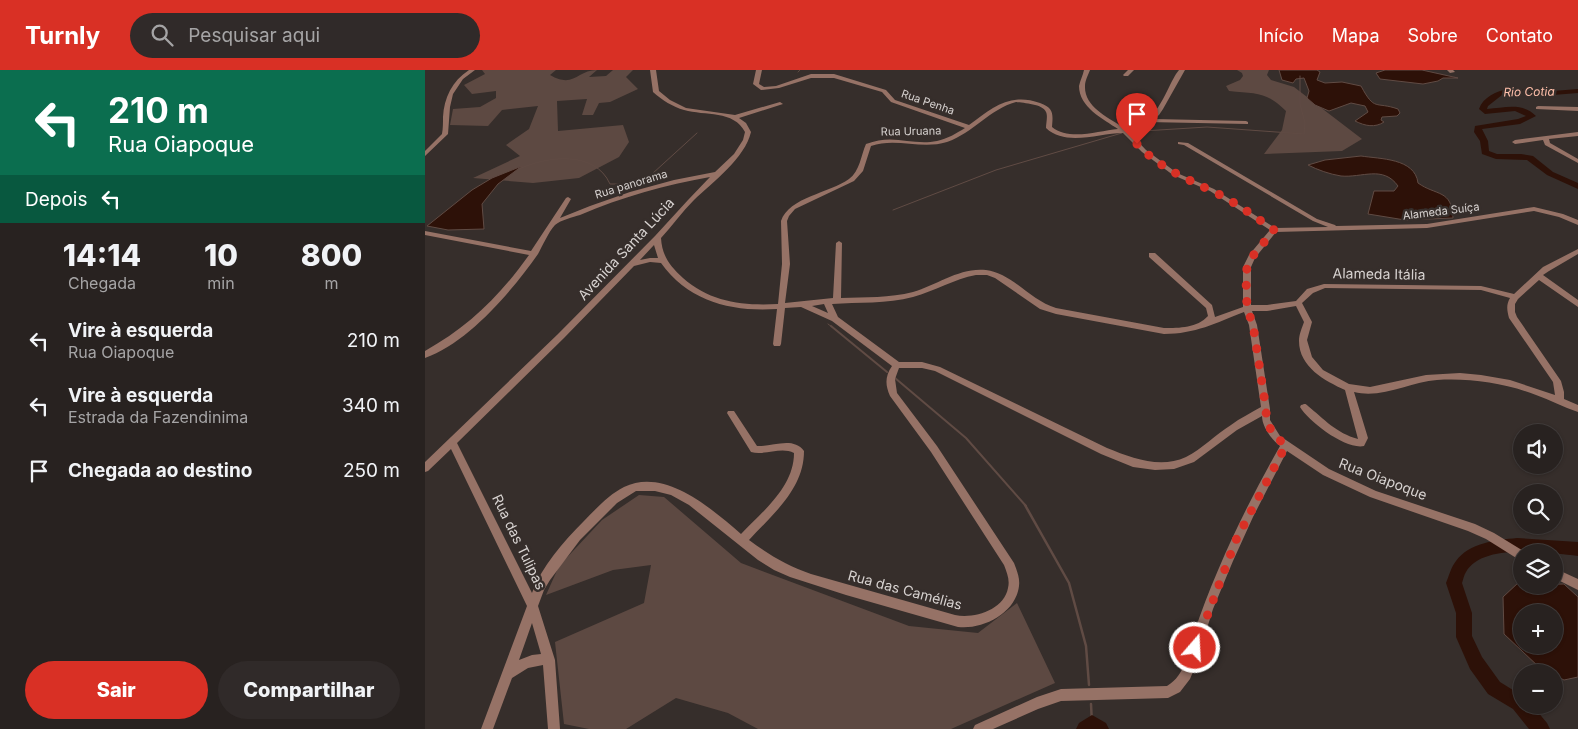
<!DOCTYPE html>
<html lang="pt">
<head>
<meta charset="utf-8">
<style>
	body { margin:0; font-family:Inter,sans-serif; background:#302a29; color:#f1f3f6; height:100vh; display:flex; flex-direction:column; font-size:19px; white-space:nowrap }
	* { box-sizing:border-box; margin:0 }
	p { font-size:16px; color:#a5a4a5 }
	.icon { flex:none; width:28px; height:28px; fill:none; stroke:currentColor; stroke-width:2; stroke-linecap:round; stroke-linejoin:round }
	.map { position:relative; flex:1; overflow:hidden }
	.side { display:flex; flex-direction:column; background:#282220; width:425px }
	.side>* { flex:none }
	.guide { background:#0b6e4f; color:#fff; overflow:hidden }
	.controls { position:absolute; left:1088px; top:354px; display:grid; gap:10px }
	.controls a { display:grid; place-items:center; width:50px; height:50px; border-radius:50%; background:#282220; box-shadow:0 1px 4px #0004,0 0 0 1px #443f3e; font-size:25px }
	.pin { position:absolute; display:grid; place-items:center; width:42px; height:42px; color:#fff; margin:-51px -21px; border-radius:50% 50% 50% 0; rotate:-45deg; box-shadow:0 0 5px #0007 }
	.pin .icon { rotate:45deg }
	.me { position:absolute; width:55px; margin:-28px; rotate:19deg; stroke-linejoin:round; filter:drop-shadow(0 0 4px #0008) }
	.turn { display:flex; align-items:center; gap:18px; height:105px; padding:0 25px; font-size:22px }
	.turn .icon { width:65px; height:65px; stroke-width:2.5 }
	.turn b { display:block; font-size:35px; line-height:42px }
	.then { display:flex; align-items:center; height:48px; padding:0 25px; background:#0003; gap:10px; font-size:19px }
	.eta { display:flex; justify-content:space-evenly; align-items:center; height:85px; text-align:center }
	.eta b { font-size:30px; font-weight:800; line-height:35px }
	.button { display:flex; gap:10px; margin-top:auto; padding:10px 25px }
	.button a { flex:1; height:58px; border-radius:30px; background:#d93025; color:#fff; font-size:20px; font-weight:800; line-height:58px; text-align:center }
	.button a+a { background:#302a29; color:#f1f3f6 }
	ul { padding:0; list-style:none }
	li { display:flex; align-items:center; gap:15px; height:65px; padding:0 25px }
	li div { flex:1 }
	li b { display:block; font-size:19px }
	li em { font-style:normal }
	header { display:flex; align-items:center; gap:30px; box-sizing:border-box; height:70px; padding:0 25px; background:#d93025; color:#fff }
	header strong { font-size:24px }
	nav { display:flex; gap:28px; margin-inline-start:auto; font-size:18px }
	.search { width:350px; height:45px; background:#302a29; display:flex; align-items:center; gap:12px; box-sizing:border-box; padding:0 18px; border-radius:28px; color:#a5a4a5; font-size:19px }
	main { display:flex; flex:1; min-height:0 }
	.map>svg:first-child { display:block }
</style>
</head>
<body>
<header>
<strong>Turnly</strong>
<div class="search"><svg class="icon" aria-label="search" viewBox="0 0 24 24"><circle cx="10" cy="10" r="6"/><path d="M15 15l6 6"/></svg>Pesquisar aqui</div>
<nav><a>Início</a><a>Mapa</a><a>Sobre</a><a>Contato</a></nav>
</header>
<main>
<section class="side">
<div class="guide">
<div class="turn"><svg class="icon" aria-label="left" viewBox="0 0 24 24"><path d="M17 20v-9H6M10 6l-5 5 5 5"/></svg><div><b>210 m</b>Rua Oiapoque</div></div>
<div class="then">Depois<svg class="icon" aria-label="left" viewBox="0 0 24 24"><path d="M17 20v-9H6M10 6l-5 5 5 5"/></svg></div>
</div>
<div class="eta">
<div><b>14:14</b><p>Chegada</p></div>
<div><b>10</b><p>min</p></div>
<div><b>800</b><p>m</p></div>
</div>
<ul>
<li><svg class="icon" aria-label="left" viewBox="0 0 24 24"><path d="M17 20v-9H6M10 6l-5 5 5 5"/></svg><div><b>Vire à esquerda</b><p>Rua Oiapoque</p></div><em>210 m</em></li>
<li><svg class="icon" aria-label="left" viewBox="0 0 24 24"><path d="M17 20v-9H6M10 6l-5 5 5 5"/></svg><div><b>Vire à esquerda</b><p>Estrada da Fazendinima</p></div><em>340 m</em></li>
<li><svg class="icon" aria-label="arrive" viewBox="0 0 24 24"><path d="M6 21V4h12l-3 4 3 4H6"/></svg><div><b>Chegada ao destino</b></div><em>250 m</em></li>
</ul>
<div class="button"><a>Sair</a><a>Compartilhar</a></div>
</section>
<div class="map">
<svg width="1153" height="659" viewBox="0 0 1153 659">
	<rect width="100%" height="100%" fill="#362e2b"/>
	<g fill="#5d4942">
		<path d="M57 0H131L125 5C149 19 152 0 172 0L164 7 181 6 188 0H208L201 7 213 19 185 32 174 33 168 45H157L162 29 132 31 133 61 198 55 204 72 194 87 154 108 108 113 48 108 95 86 81 75 104 59 113 36 77 40 63 56 25 55 28 39 55 37 71 28V21L47 24 39 15 60 4Z"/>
		<path d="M812 0H844L842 5 846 10 869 17 937 69 917 81 839 84 857 60 861 41C841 21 831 24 804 21L801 16 815 10 818 6 817 3Z"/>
		<path d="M214 425 239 427 316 493 484 556 553 563 592 533 630 613 526 659H333L303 643 251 628 201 659H164L139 654 130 572 219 533 226 495 188 500 121 525 134 496 177 450Z"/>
	</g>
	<g fill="#2d1108" stroke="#604b44" fill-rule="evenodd">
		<path d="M854 0H892L895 2 892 10 900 13 917 12 936 16C950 42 950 31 973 39L975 43 972 46 957 47 956 50 959 52C950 58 940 56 930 51L943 42 940 36 926 33 904 41 890 35 882 28 884 21 879 8 871 9 868 13 857 10Z"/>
		<path d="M960 0H997L1033 8H1018L1013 11 998 14 955 9 951 3Z"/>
		<path d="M936 86C955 89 990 88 993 113 1011 126 1027 119 1028 148L980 150 943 144 949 121H969L973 116C958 95 937 108 916 106 904 104 893 100 883 95L900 90Z"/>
		<path d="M97 96 73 114 57 134 59 159 23 160 2 156 47 120 67 108Z"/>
		<path d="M1094 512H1096V515L1139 514 1153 527V607L1139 610 1129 605V602L1115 598 1079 564 1078 527ZM1129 542V575H1096V542Z"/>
	</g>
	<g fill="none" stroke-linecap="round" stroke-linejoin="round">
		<g stroke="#604b44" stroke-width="1">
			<path d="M373 2 375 0"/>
			<path d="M702 62 782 57 879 64 880 53 875 34V6"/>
			<path d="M94 99C122 86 170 80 185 114H210L227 104 272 63"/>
			<path d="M468 140 571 100 697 63"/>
			<path d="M403 254 407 257"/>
		</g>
		<g stroke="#604b44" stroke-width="2">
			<path d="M406 256 462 302"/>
			<path d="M470 308 541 368 601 436"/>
		</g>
		<g stroke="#604b44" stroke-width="2.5">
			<path d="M600 435 644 513 661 576 664 615"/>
			<path d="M666 634 667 654"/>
		</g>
		<g fill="#2d1108" fill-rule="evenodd">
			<path d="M1083 19 1128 21 1153 19V23L1128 25 1083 23 1077 25 1063 36 1062 39C1080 38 1097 32 1111 46L1095 54 1057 59 1063 71 1064 81 1072 84H1096L1108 86 1128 102 1153 113V119L1122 105 1102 90 1071 89 1057 84 1055 71 1049 62 1050 56 1093 49 1101 46 1090 41 1060 44 1054 39C1058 27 1072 21 1083 19Z"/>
			<path d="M1092 468 1153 472V486C1126 483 1058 472 1041 502 1039 505 1038 510 1037 513L1047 543V566L1057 587 1075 612 1096 625V635H1107L1122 653 1125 659H1104L1088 639 1063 624 1045 599 1031 567V543L1021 513C1024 506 1026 497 1031 491 1044 473 1071 470 1092 468Z"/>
			<path d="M667 645 681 653 684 659H651L654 653Z"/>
		</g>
		<g fill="#967266" fill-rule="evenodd">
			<path d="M44 0H50L38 9 28 24 25 37 23 64 0 86V81L17 64C18 58 18 53 18 47 19 28 27 11 44 0Z"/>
			<path d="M225 0H231L234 21 245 30 261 38 310 45 355 32 358 34 314 48 321 53 326 62C320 88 288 112 269 130 257 142 247 156 236 168 237 186 245 196 258 208 285 232 318 236 353 234L357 194 356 151C364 127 405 123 424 109 435 101 436 85 441 74 469 63 486 76 512 71 522 69 532 63 540 58L466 32 457 22 409 8H386L354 18 336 20 328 14 331 0H337L334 14 339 17 351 16 386 4H409L461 20 470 30 544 55C567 38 585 22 615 33 629 38 628 44 627 57 644 71 673 61 693 59 678 49 654 37 654 16 655 11 658 5 659 0H665C663 5 660 11 660 16 659 36 682 47 696 56 706 53 718 51 726 45 736 38 744 15 751 4L754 0H760L738 39 734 45 729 49 821 51 823 52V54L722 52 700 58 721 80 752 103 789 119 850 158 903 157 888 151 759 75 753 74V72L763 73 892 149 910 155 911 156 1002 154 1109 137 1138 144 1153 150V155L1134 147 1109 141 1002 158 851 162 830 188 826 197V235H842L871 231 882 219 899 214 1056 216 1089 224 1118 197 1153 179V184L1124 201 1118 205 1153 230V237L1114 210 1093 229 1090 234V242L1092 247 1136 311 1139 322V329L1153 335V342C1138 337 1125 330 1111 325 1080 313 1045 308 1012 310 985 312 957 329 929 322L943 368 939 376C921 380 884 352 875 337L876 335C880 334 880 333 883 336 899 349 911 363 933 369L920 320C900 311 874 297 874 271 874 264 877 258 879 252L871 236 842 241H827L832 255 845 339V350L855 366 904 399 951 421 1050 454 1069 463 1100 482H1096V491L1061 469 1043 461 945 427 898 405 862 381 828 447 808 491 788 539 770 597 765 609 755 622 743 628 636 631 613 639 568 659H548L550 655 612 627 636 619 742 616C761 605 762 582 769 563 791 498 821 436 855 376 847 370 837 357 837 346L812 360 769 392 749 399 730 400 708 397 676 384 510 301 497 298H474L470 309 472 323 512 376 589 493C592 501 595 508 594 516 591 543 558 560 533 557L421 525 365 507 349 500 333 490 264 435 246 425 230 421H211L192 433 155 470 125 510 119 520 113 536 130 590 135 659H123L118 595 103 598 87 608 68 659H56L102 536 26 379 3 401 0 402V392L133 264 230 166 263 130 285 107C240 115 197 127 155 145 148 147 136 150 130 155 124 161 117 177 113 184 87 221 43 273 0 288V281C43 257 75 226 104 185L0 165V161L106 181 141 128 143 127 146 129 135 148 165 136 205 122 249 110 290 102 309 84 318 70 320 62C309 40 280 46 259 40 248 37 237 30 228 22ZM591 32C599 33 618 34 621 42 623 46 621 53 621 58 641 77 674 63 698 63L717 82 748 105 785 121 845 160 824 185 818 197V237L790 247 787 235 730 183H724V187L781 238 783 246C772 258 755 258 739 258L631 238C606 231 587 203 561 200 535 197 512 215 488 222 465 228 440 227 416 228L417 173 414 171 411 173 408 228 360 233 365 194 362 151 364 146 370 139 429 111 438 101 446 76C471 67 496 80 522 72 548 63 565 39 591 32ZM229 175 233 188H225L215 190ZM225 192 236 193C264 232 307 242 352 239L348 274 349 276H355L356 274 360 238 376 237 407 251 467 296C460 306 460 315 465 326L506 382 579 495C582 503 585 510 583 518 579 540 549 549 530 545L386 504C363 496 344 485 324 470 348 444 379 419 379 381 368 366 347 377 332 376L309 341H303L302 343 326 382C340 386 356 376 369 383 369 417 338 441 316 464 287 439 240 397 199 417 183 425 170 440 158 452 138 472 117 496 107 523L32 373 139 268 209 196ZM551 205H562L570 208 615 239 631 244 739 264C770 264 791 253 819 242L824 255 836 337C826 343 815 348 806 355 791 364 777 379 761 387 735 399 707 388 682 378L515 297 497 292H474L413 247 407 234C433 232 462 234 488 227 510 221 529 209 551 205ZM900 218 1056 220 1085 228C1081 235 1082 240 1084 248L1128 312 1130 325 1085 310 1056 305 1035 303 1001 305 945 317 924 314 898 300 887 287 882 270 887 252 877 233 888 223ZM399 234 403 243 387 236ZM107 553 116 584 107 585 94 590Z"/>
			<path d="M703 0H709L703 6H699L698 5Z"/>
			<path d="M1022 0H1028L1030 2 1025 3Z"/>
			<path d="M1113 36 1153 37V41L1111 39V37Z"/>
			<path d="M1153 62V66L1124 69 1125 73 1153 89V93L1120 75 1118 70 1090 74 1087 72 1090 70Z"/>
			<path d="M1129 498 1153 509V520L1129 508Z"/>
		</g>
	</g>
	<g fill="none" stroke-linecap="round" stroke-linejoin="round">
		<path stroke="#d93025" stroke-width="9" stroke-dasharray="0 16.2" d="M712 74C735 98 758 107 787 121 809 131 829 146 849 160L827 187 822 197 821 209 822 238 828 255 841 339C841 356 848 366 861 375L811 470 770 578"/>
	</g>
	<g text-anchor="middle" stroke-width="5" stroke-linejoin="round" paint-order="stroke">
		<g font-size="11" fill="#d7d2d0" stroke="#362e2b">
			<text transform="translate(503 32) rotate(19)" y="4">Rua Penha</text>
			<text transform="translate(486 61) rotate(-1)" y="4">Rua Uruana</text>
			<text transform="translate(206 114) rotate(-17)" y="4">Rua panorama</text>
			<text transform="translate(1016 141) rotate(-7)" y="4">Alameda Suíça</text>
		</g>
		<g font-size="12" font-style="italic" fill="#ffbfaa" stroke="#362e2b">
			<text transform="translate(1104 22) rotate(-1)" y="4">Rio Cotia</text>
		</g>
		<g font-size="14" fill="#d7d2d0" stroke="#362e2b">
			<text transform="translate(201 179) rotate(-47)" y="5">Avenida Santa Lúcia</text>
			<text transform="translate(954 204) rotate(1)" y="5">Alameda Itália</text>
			<text transform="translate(958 409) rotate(21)" y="5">Rua Oiapoque</text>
			<text transform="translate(94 472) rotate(64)" y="5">Rua das Tulipas</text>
			<text transform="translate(480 520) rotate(15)" y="5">Rua das Camélias</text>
		</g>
	</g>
</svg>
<div class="controls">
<a><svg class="icon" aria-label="sound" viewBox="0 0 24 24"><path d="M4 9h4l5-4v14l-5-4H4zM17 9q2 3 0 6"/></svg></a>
<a><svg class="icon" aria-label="search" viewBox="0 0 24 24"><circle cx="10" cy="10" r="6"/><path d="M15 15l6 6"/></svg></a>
<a><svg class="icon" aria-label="layers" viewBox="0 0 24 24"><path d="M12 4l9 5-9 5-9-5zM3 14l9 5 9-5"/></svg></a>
<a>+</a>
<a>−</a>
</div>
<div class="pin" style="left:712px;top:74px;background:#d93025"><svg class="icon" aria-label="arrive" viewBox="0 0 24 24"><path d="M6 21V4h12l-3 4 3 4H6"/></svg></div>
<svg class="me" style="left:770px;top:578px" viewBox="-20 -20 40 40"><circle r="17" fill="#d93025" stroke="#fff" stroke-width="3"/><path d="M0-11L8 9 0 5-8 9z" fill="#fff"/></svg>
</div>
</main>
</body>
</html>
